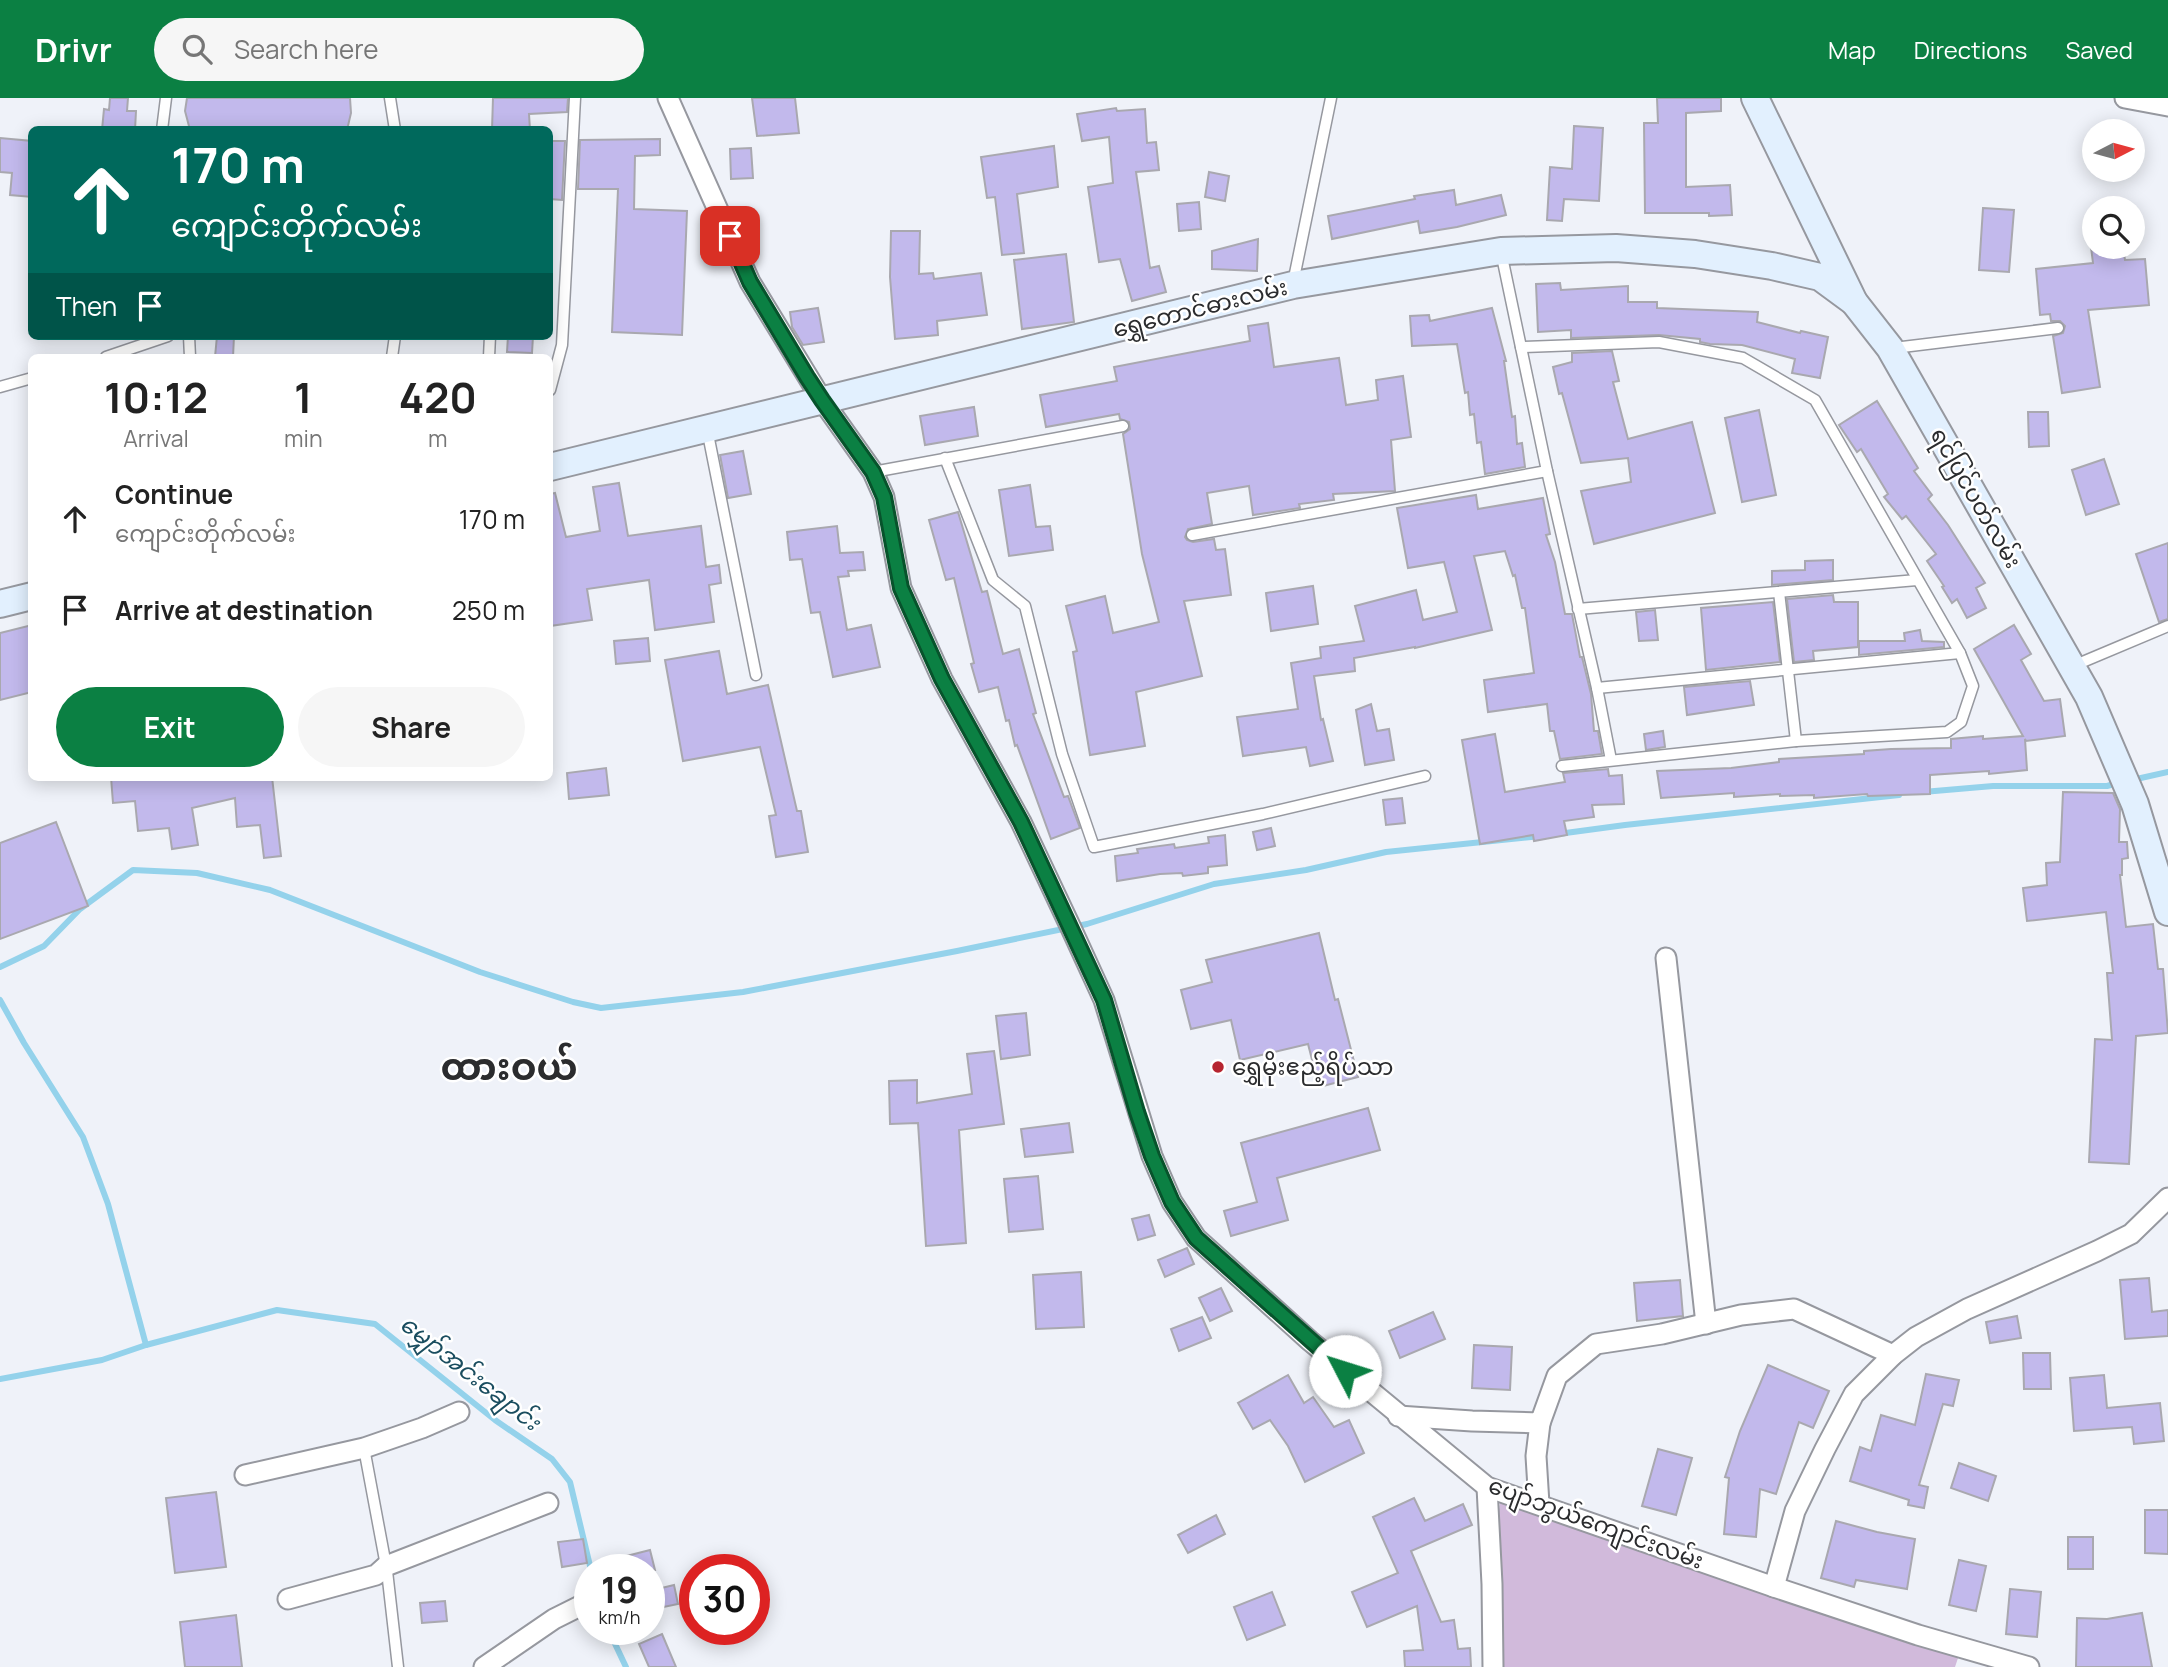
<!DOCTYPE html>
<html lang="en">
<head>
<meta charset="utf-8">
<style>
	body { margin:0; font-family:Manrope,"Noto Sans Myanmar",sans-serif; background:#f6f6f6; color:#222; height:100vh; display:flex; flex-direction:column; font-size:26px; white-space:nowrap }
	* { box-sizing:border-box; margin:0 }
	p { font-size:23px; color:#767676 }
	.icon { flex:none; width:38px; height:38px; fill:none; stroke:currentColor; stroke-width:2; stroke-linecap:round; stroke-linejoin:round }
	.map { position:relative; flex:1; overflow:hidden }
	.panel { position:absolute; left:28px; top:256px; width:525px; height:427px; display:flex; flex-direction:column; background:#fff; border-radius:10px; box-shadow:0 4px 18px #0003 }
	.panel>* { flex:none }
	.guide { position:absolute; left:28px; top:28px; width:525px; height:214px; border-radius:10px; box-shadow:0 4px 18px #0003; background:#00695c; color:#fff; overflow:hidden }
	.needle { width:46px; rotate:84deg }
	.tools { position:absolute; left:2082px; top:21px; display:grid; gap:14px }
	.tools a { display:grid; place-items:center; width:63px; height:63px; border-radius:50%; background:#fff; box-shadow:0 4px 18px #0003; font-size:35px }
	.speed { position:absolute; left:574px; top:1456px; display:flex; gap:14px; font-size:35px; font-weight:700; text-align:center }
	.speed>* { display:grid; place-content:center; width:91px; height:91px; border-radius:50%; background:#fff; box-shadow:0 4px 18px #0003; line-height:1 }
	.speed small { font-size:18px; font-weight:400 }
	.speed .limit { border:10px solid #d22; background:#fff; color:#111 }
	.pin { position:absolute; display:grid; place-items:center; width:60px; height:60px; color:#fff; margin:-30px; border-radius:14px; box-shadow:0 4px 10px #0006 }
	.me { position:absolute; width:77px; margin:-38px; rotate:310deg; stroke-linejoin:round; filter:drop-shadow(0 0 5px #0008) }
	.turn { display:flex; align-items:center; gap:24px; height:147px; padding:0 28px; font-size:32px }
	.turn .icon { width:91px; height:91px; stroke-width:2.5 }
	.turn b { display:block; font-size:49px; line-height:60px }
	.then { display:flex; align-items:center; height:66px; padding:0 28px; background:#0003; gap:14px; font-size:26px }
	.eta { display:flex; justify-content:space-evenly; align-items:center; height:119px; text-align:center }
	.eta b { font-size:42px; font-weight:700; line-height:49px }
	.primary-button { display:flex; gap:14px; margin-top:auto; padding:14px 28px }
	.primary-button a { flex:1; height:80px; border-radius:42px; background:#0b8043; color:#fff; font-size:28px; font-weight:700; line-height:80px; text-align:center }
	.primary-button a+a { background:#f6f6f6; color:#222 }
	ul { padding:0; list-style:none }
	li { display:flex; align-items:center; gap:21px; height:91px; padding:0 28px }
	li div { flex:1 }
	li b { display:block; font-size:26px }
	li em { font-style:normal }
	header { display:flex; align-items:center; gap:42px; box-sizing:border-box; height:98px; padding:0 35px; background:#0b8043; color:#fff }
	header strong { font-size:33px }
	nav { display:flex; gap:38px; margin-inline-start:auto; font-size:24px }
	.search { width:490px; height:63px; background:#f6f6f6; display:flex; align-items:center; gap:18px; box-sizing:border-box; padding:0 24px; border-radius:38px; color:#767676; font-size:26px }
	.map>svg:first-child { display:block }
</style>
</head>
<body>
<header>
<strong>Drivr</strong>
<div class="search"><svg class="icon" aria-label="search" viewBox="0 0 24 24"><circle cx="10" cy="10" r="6"/><path d="M15 15l6 6"/></svg>Search here</div>
<nav><a>Map</a><a>Directions</a><a>Saved</a></nav>
</header>
<div class="map">
<svg width="2168" height="1569" viewBox="0 0 2168 1569">
	<rect width="100%" height="100%" fill="#eff2f9"/>
	<path fill="#d1badb" d="M1500 1403 1959 1557 1955 1569H1502L1497 1430Z"/>
	<g fill="none" stroke-linecap="round" stroke-linejoin="round">
		<g stroke="#94d2eb" stroke-width="6">
			<path d="M2132 682 2168 674"/>
			<path d="M1923 694 1993 688H2107L2118 685"/>
			<path d="M1558 736 1625 727 1899 697"/>
			<path d="M0 869 44 848 80 811 133 772 197 775 270 792 480 874 573 904 601 910 743 894 957 853 1087 826 1214 786 1306 772 1386 754 1541 738"/>
			<path d="M0 902 24 945 83 1039 108 1106 146 1247"/>
			<path d="M0 1281 102 1262 146 1247 277 1212 375 1226 495 1322 552 1361 570 1384 591 1472"/>
			<path d="M608 1531 626 1569"/>
		</g>
	</g>
	<g fill="#c2b9ec" stroke="#a9a8af" stroke-width="2">
		<path d="M110 0H128L127 13H136L135 32H102L104 11 109 12Z"/>
		<path d="M187 0H350L351 15 347 32H190L185 13Z"/>
		<path d="M493 0H568L567 14 529 16 530 32H492Z"/>
		<path d="M752 0H795L799 35 757 38Z"/>
		<path d="M1657 0H1721V13L1686 15V89L1730 87 1732 117 1709 118V115H1645L1644 25H1658Z"/>
		<path d="M1116 10 1117 13 1145 11 1147 45 1156 44 1159 72 1136 74 1150 170 1159 168 1166 194 1132 203 1120 161 1099 164 1088 89 1113 85 1109 39 1082 43 1077 16Z"/>
		<path d="M1574 28 1603 30 1599 103 1564 101 1562 123 1547 122 1550 69 1572 71Z"/>
		<path d="M0 40 32 43V99L10 97 12 75 0 74Z"/>
		<path d="M660 41V57L635 58 634 111 687 113 682 237 612 234 618 91H578L580 42Z"/>
		<path d="M550 43H565L562 102 550 101Z"/>
		<path d="M1054 48 1058 89 1017 96 1024 155 1002 157 995 99 987 100 981 59Z"/>
		<path d="M751 50 753 80 731 81 730 51Z"/>
		<path d="M1209 74 1229 78 1225 103 1205 99Z"/>
		<path d="M1454 92 1456 107 1501 97 1506 117 1457 129 1420 135 1418 123 1332 141 1328 118 1415 101 1414 98Z"/>
		<path d="M1199 104 1201 131 1179 133 1177 106Z"/>
		<path d="M1983 110 2014 112 2009 174 1979 172Z"/>
		<path d="M891 133H920L919 176 933 175 934 181 981 175 987 217 937 223 938 237 895 241 890 179Z"/>
		<path d="M1258 141 1257 173 1212 171V153Z"/>
		<path d="M2091 149H2123L2125 162 2145 161 2149 207 2088 212 2100 289 2062 295 2053 238 2063 235 2065 228 2060 223H2051L2050 216 2040 217 2036 171 2093 165Z"/>
		<path d="M1066 156 1074 224 1022 231 1014 162Z"/>
		<path d="M1560 185 1561 192 1628 188V204H1657V210L1758 214 1757 224 1800 235 1801 233 1828 239 1820 280 1792 275 1795 261 1742 247 1710 246 1700 244V241L1659 237 1571 240V232L1538 234 1536 186Z"/>
		<path d="M818 210 824 244 803 247 792 229 790 214Z"/>
		<path d="M1492 210 1506 263H1504L1512 319 1515 318 1517 346 1522 345 1525 369 1485 376 1481 344 1477 345 1474 316 1470 317 1468 294 1465 295 1457 246 1412 248 1410 218 1429 217 1430 223Z"/>
		<path d="M1268 225 1274 269 1339 260 1346 307 1378 302 1376 282 1403 278 1411 339 1391 342 1395 393 1333 396 1334 402 1299 406 1300 410 1253 417 1249 388 1207 395 1212 426 1188 431 1185 439 1187 442 1193 444 1214 441 1216 452 1225 451 1231 497 1184 503 1202 578 1136 594 1145 648 1090 657 1073 554 1077 553 1066 508 1105 498 1113 535 1159 524 1142 456 1123 336 1130 331 1129 324 1120 321 1119 316 1046 329 1040 297 1117 283 1114 269 1250 243 1248 228Z"/>
		<path d="M217 238H234L233 259H215Z"/>
		<path d="M508 238H533L532 255 507 254Z"/>
		<path d="M1612 253 1619 283 1613 284 1628 341 1692 324 1715 415 1594 446 1581 393 1631 384 1628 360 1581 365 1562 295 1559 296 1553 269 1572 264V255Z"/>
		<path d="M1877 303 1918 370 1914 373 1932 397 1928 401 1948 427 1985 485 1976 490 1986 510 1967 520 1957 501 1952 505 1942 489 1944 488 1927 463 1936 456 1906 418 1902 421 1884 399 1888 396 1861 351 1857 354 1839 327Z"/>
		<path d="M974 309 978 338 925 347 920 318Z"/>
		<path d="M1759 312 1776 397 1742 404 1725 320Z"/>
		<path d="M2028 314H2048L2049 348 2029 349Z"/>
		<path d="M743 353 751 396 728 400 720 357Z"/>
		<path d="M2104 361 2119 406 2086 417 2072 372Z"/>
		<path d="M619 385 628 438 701 428 706 469 719 467 721 485 709 487 714 524 655 532 649 482 587 491 592 522 550 528V396L555 395 566 439 600 433 593 389Z"/>
		<path d="M1030 387 1036 429 1050 428 1053 452 1009 458 999 392Z"/>
		<path d="M1476 397 1478 411 1543 400 1550 436 1546 437 1555 464 1565 516H1572L1580 559H1582L1591 596 1594 633H1598L1602 656 1560 661 1554 633H1550L1547 606 1488 614 1484 582 1534 575 1525 510H1522L1515 477 1513 478 1505 453 1474 458 1492 532 1415 550V549L1354 560 1355 573 1314 578 1321 622 1323 621 1333 663 1310 668 1306 649 1243 658 1237 619 1298 611 1291 565 1321 560 1320 549 1364 543 1355 508 1416 492 1423 522 1457 514 1444 464 1408 470 1397 410Z"/>
		<path d="M958 414 982 494 987 493 1003 556 1019 551 1036 615 1033 616 1064 699 1068 698 1080 730 1051 741 1017 647 1015 648 1009 622 1006 623 998 589 979 594 971 566 974 565 954 480 946 482 929 422Z"/>
		<path d="M837 428 840 455 863 454 865 472 848 473 849 478 838 479 847 532 871 527 880 569 833 579 820 514 811 515 802 461 790 462 787 434Z"/>
		<path d="M2168 445V521L2159 524 2136 456Z"/>
		<path d="M1833 462V482L1772 487V473L1805 472V463Z"/>
		<path d="M1313 488 1318 526 1271 533 1266 495Z"/>
		<path d="M1833 497 1834 504H1858V549L1813 553 1814 562 1794 564 1787 501Z"/>
		<path d="M1773 504 1780 564 1706 572 1701 510Z"/>
		<path d="M1655 512 1658 542 1639 543 1636 514Z"/>
		<path d="M32 527V594L0 602V535Z"/>
		<path d="M2014 527 2031 556 2021 562 2044 603 2060 601 2065 638 2026 643 2025 641 2027 672 1989 676V673L1930 677V696L1868 698 1867 696 1814 700V697L1780 698V696L1734 699V695L1661 700 1657 673 1731 670 1779 664V661L1864 656V653L1891 651 1951 650V641L1983 638V641L2023 638 1974 551Z"/>
		<path d="M1920 532 1922 543 1944 544V549L1859 557V543H1905L1904 535Z"/>
		<path d="M648 540 650 563 616 566 614 543Z"/>
		<path d="M719 553 727 596 768 587 797 713H801L808 754 776 759 769 718 776 717 760 649 683 663 665 562Z"/>
		<path d="M1750 583 1754 607 1687 617 1684 589Z"/>
		<path d="M1371 606 1377 633 1389 631 1394 662 1365 667 1356 612Z"/>
		<path d="M1663 633 1665 649 1646 652 1644 636Z"/>
		<path d="M1495 636 1505 694 1565 684 1563 675 1608 671 1609 678 1622 677 1624 706 1592 707 1594 719 1564 723 1567 737 1534 743 1533 737 1480 746 1462 642Z"/>
		<path d="M606 670 609 697 569 701 567 675Z"/>
		<path d="M111 679H272L281 758 264 760 260 727 237 729 235 700 192 710 198 747 172 751 169 730 138 733 135 703 113 705Z"/>
		<path d="M2063 694 2113 695 2120 711 2119 744H2127L2128 760 2122 761V777H2120L2126 829 2153 826 2158 871H2163L2168 935 2136 938 2129 1066 2089 1064 2095 941 2112 942 2107 875H2113L2106 814 2027 823 2023 790 2047 787 2046 765 2060 764Z"/>
		<path d="M1402 700 1405 725 1386 727 1383 702Z"/>
		<path d="M56 724 88 808 0 841V745Z"/>
		<path d="M1271 730 1275 748 1257 752 1253 734Z"/>
		<path d="M1225 737 1227 767 1208 769V775L1183 778 1182 775 1160 776 1117 783 1115 758 1138 755 1137 751 1174 746 1175 750 1209 745 1208 739Z"/>
		<path d="M1319 835 1335 902 1338 901 1358 979 1319 989 1308 946 1240 962 1231 922 1191 931 1181 892 1212 884 1206 862Z"/>
		<path d="M1026 915 1030 957 1001 961 996 918Z"/>
		<path d="M994 953 1004 1026 959 1032 966 1145 926 1148 918 1025 890 1026 889 983 917 982V1005L972 996 967 956Z"/>
		<path d="M1368 1010 1380 1052 1277 1080 1288 1122 1231 1138 1224 1113 1257 1104 1241 1045Z"/>
		<path d="M1069 1025 1073 1054 1025 1059 1021 1031Z"/>
		<path d="M1038 1078 1043 1131 1009 1134 1004 1081Z"/>
		<path d="M1149 1117 1155 1137 1138 1142 1132 1121Z"/>
		<path d="M1187 1150 1194 1166 1165 1179 1158 1162Z"/>
		<path d="M1081 1174 1084 1229 1036 1231 1033 1177Z"/>
		<path d="M2149 1180 2152 1214 2168 1212V1238L2125 1241 2120 1182Z"/>
		<path d="M1680 1182 1683 1218 1637 1223 1634 1185Z"/>
		<path d="M1221 1190 1232 1213 1210 1223 1199 1200Z"/>
		<path d="M1433 1214 1445 1241 1400 1260 1389 1233Z"/>
		<path d="M2017 1218 2021 1240 1990 1245 1986 1224Z"/>
		<path d="M1202 1219 1211 1240 1179 1253 1171 1231Z"/>
		<path d="M1474 1247 1512 1249 1510 1292 1472 1290Z"/>
		<path d="M2023 1255H2050L2051 1291H2024Z"/>
		<path d="M1768 1267 1829 1293 1813 1330 1799 1324 1776 1396 1760 1391 1756 1439 1724 1436 1729 1380 1725 1379 1740 1333Z"/>
		<path d="M1926 1276 1959 1282 1953 1308 1943 1306 1919 1387 1928 1389 1924 1410 1908 1407 1909 1402 1850 1383 1860 1349 1871 1353 1881 1317 1915 1327Z"/>
		<path d="M1288 1277 1304 1305 1313 1299 1334 1329 1349 1322 1364 1355 1305 1384 1288 1348 1270 1322 1253 1331 1238 1305Z"/>
		<path d="M2104 1277 2107 1310 2160 1305 2164 1343 2134 1346 2132 1329 2074 1333 2070 1280Z"/>
		<path d="M1658 1351 1692 1360 1676 1417 1642 1408Z"/>
		<path d="M1959 1365 1996 1378 1988 1403 1951 1390Z"/>
		<path d="M216 1394 226 1469 175 1475 166 1400Z"/>
		<path d="M1414 1400 1425 1423 1463 1406 1472 1427 1411 1453 1441 1524 1454 1522 1458 1551 1470 1550 1471 1569H1405L1404 1553 1423 1552 1417 1508 1367 1529 1352 1494 1398 1475 1373 1419Z"/>
		<path d="M2145 1412H2168V1456L2145 1455Z"/>
		<path d="M1216 1417 1225 1436 1188 1455 1178 1437Z"/>
		<path d="M1836 1423 1877 1434 1915 1441 1907 1491 1856 1482 1854 1489 1821 1480Z"/>
		<rect x="2068" y="1439" width="25" height="32"/>
		<path d="M583 1441 587 1465 562 1469 558 1444Z"/>
		<path d="M650 1452 655 1472H596L595 1466Z"/>
		<path d="M1959 1462 1986 1468 1976 1513 1949 1507Z"/>
		<path d="M674 1487 678 1506 649 1512V1493Z"/>
		<path d="M2010 1491 2041 1494 2037 1539 2006 1536Z"/>
		<path d="M1272 1494 1285 1527 1247 1542 1234 1509Z"/>
		<path d="M445 1503 447 1523 422 1525 420 1505Z"/>
		<path d="M2142 1515 2152 1569H2076L2077 1520 2107 1521Z"/>
		<path d="M236 1517 242 1569H185L180 1524Z"/>
		<path d="M662 1536 676 1569H649L639 1546Z"/>
	</g>
	<g fill="none" stroke-linecap="round" stroke-linejoin="round">
		<defs>
			<g id="lane">
				<path d="M390 0 395 32"/>
				<path d="M162 32 166 0"/>
				<path d="M1501 154 1547 373 1597 590 1611 662"/>
				<path d="M1293 185 1331 0"/>
				<path d="M189 238 190 259"/>
				<path d="M1521 249 1659 244 1743 260 1815 302 1960 555 1973 588 1961 624 1947 634 1796 643 1562 668"/>
				<path d="M1894 250 2058 230"/>
				<path d="M106 259 168 238"/>
				<path d="M392 259 395 238"/>
				<path d="M489 259 490 238"/>
				<path d="M0 289 32 280"/>
				<path d="M550 292 562 247 575 0"/>
				<path d="M707 331 756 577"/>
				<path d="M945 360 993 482 1025 508 1062 656 1094 749 1263 716 1425 678"/>
				<path d="M873 374 1123 328"/>
				<path d="M1192 437 1547 373"/>
				<path d="M1779 494 1796 643"/>
				<path d="M1578 511 1917 482"/>
				<path d="M2073 568 2168 528"/>
				<path d="M1597 590 1960 555"/>
				<path d="M364 1350 387 1473 398 1569"/>
			</g>
			<g id="street">
				<path d="M668 0 750 184 822 302 873 374 884 399 901 490 942 581 1021 724 1071 830 1104 902 1152 1058 1172 1104 1196 1140 1310 1243 1487 1389 1774 1489 1918 1537 2029 1569"/>
				<path d="M2125 0 2168 8"/>
				<path d="M1666 860 1706 1226"/>
				<path d="M1398 1318 1472 1323 1540 1325 1557 1278 1596 1246 1662 1236 1741 1217 1794 1211 1893 1257"/>
				<path d="M245 1377 364 1350 422 1330 459 1314"/>
				<path d="M1487 1389 1492 1486 1493 1569"/>
				<path d="M1539 1406 1536 1358 1540 1325"/>
				<path d="M1774 1489 1795 1413 1825 1351 1854 1296 1893 1257 1916 1239 1967 1211 2097 1153 2131 1136 2168 1100"/>
				<path d="M288 1501 376 1477 386 1468 548 1405"/>
				<path d="M484 1569 554 1521 584 1506"/>
			</g>
			<g id="secondary">
				<path d="M1755 0 1854 204 1890 250 2089 599 2135 706 2168 814"/>
				<path d="M550 369 1293 187 1501 153 1616 150 1695 156 1772 168 1820 179 1854 204"/>
				<path d="M0 506 32 498"/>
			</g>
		</defs>
		<use href="#lane" stroke="#96989f" stroke-width="13"/>
		<use href="#street" stroke="#96989f" stroke-width="23"/>
		<use href="#secondary" stroke="#96989f" stroke-width="30"/>
		<use href="#lane" stroke="#fff" stroke-width="10"/>
		<use href="#street" stroke="#fff" stroke-width="19"/>
		<use href="#secondary" stroke="#e2f0fe" stroke-width="26"/>
	</g>
	<g fill="none" stroke-linecap="round" stroke-linejoin="round">
		<defs>
			<path id="route" d="M730 138 750 184 807 279 822 302 873 374 884 399 901 490 942 581 1021 724 1104 902 1137 1014 1152 1058 1172 1104 1196 1140 1345 1273"/>
		</defs>
		<use href="#route" stroke="#07532c" stroke-width="18"/>
		<use href="#route" stroke="#0b8043" stroke-width="12"/>
	</g>
	<circle fill="#b62530" stroke="#fff" stroke-width="2.5" cx="1218" cy="969" r="7"/>
	<g text-anchor="middle" stroke-width="5" stroke-linejoin="round" paint-order="stroke">
		<g font-size="23" fill="#2b2c2e" stroke="#fff">
			<text transform="translate(1200 210) rotate(-14)" y="8">ရွှေတောင်ဓားလမ်း</text>
			<text transform="translate(1976 400) rotate(60)" y="8">ရင်ပြင်ပတ်လမ်း</text>
			<text transform="translate(1596 1425) rotate(20)" y="8">ပျော်ဘွယ်ကျောင်းလမ်း</text>
		</g>
		<g font-size="23" fill="#2b2c2e" stroke="#fff" text-anchor="start">
			<text x="1232" y="977">ရွှေမိုးဧည့်ရိပ်သာ</text>
		</g>
		<g font-size="24" font-style="italic" fill="#1a4d5f" stroke="#fff">
			<text transform="translate(470 1275) rotate(38)" y="8">မျှော်အင်းချောင်း</text>
		</g>
		<g font-size="37" font-weight="bold" fill="#2b2c2e" stroke="#fff">
			<text x="509" y="982">ထားဝယ်</text>
		</g>
	</g>
</svg>
<div class="tools">
<a><svg class="needle" viewBox="-14 -14 28 28"><path d="M0-13l5 13h-10z" fill="#e53935"/><path d="M0 13l5-13h-10z" fill="#767676"/></svg></a>
<a><svg class="icon" aria-label="search" viewBox="0 0 24 24"><circle cx="10" cy="10" r="6"/><path d="M15 15l6 6"/></svg></a>
</div>
<div class="speed"><div>19<small>km/h</small></div><div class="limit">30</div></div>
<div class="pin" style="left:730px;top:138px;background:#d93025"><svg class="icon" aria-label="arrive" viewBox="0 0 24 24"><path d="M6 21V4h12l-3 4 3 4H6"/></svg></div>
<svg class="me" style="left:1345px;top:1273px" viewBox="-20 -20 40 40"><circle r="19" fill="#fff"/><path d="M0-13L10 11 0 6-10 11z" fill="#0b8043"/></svg>
<div class="guide">
<div class="turn"><svg class="icon" aria-label="ahead" viewBox="0 0 24 24"><path d="M12 20V5M6 11l6-6 6 6"/></svg><div><b>170 m</b>ကျောင်းတိုက်လမ်း</div></div>
<div class="then">Then<svg class="icon" aria-label="arrive" viewBox="0 0 24 24"><path d="M6 21V4h12l-3 4 3 4H6"/></svg></div>
</div>
<section class="panel">
<div class="eta">
<div><b>10:12</b><p>Arrival</p></div>
<div><b>1</b><p>min</p></div>
<div><b>420</b><p>m</p></div>
</div>
<ul>
<li><svg class="icon" aria-label="ahead" viewBox="0 0 24 24"><path d="M12 20V5M6 11l6-6 6 6"/></svg><div><b>Continue</b><p>ကျောင်းတိုက်လမ်း</p></div><em>170 m</em></li>
<li><svg class="icon" aria-label="arrive" viewBox="0 0 24 24"><path d="M6 21V4h12l-3 4 3 4H6"/></svg><div><b>Arrive at destination</b></div><em>250 m</em></li>
</ul>
<div class="primary-button"><a>Exit</a><a>Share</a></div>
</section>
</div>
</body>
</html>
